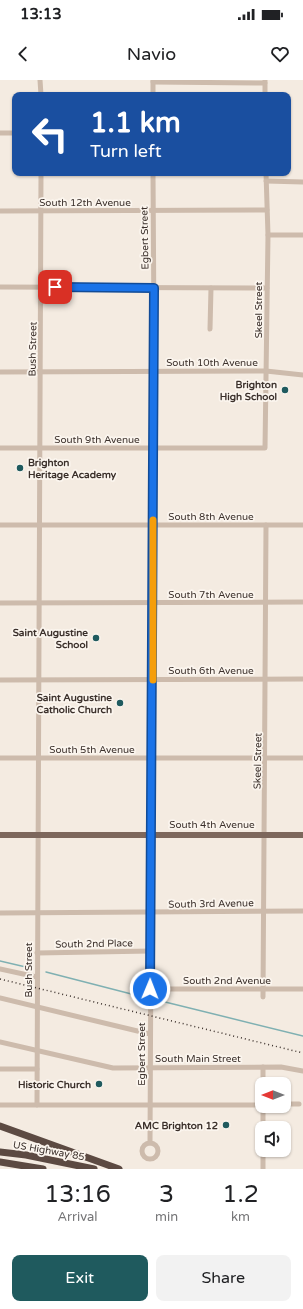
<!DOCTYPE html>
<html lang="en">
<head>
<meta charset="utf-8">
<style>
	body { margin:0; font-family:"Varela Round",sans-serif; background:#f2f2f2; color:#202124; height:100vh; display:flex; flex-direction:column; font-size:15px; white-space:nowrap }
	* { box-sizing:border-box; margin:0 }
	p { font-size:13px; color:#757577 }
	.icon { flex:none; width:22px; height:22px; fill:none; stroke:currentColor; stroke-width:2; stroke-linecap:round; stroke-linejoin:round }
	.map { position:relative; height:1089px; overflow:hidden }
	.drawer { display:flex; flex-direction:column; background:#fff; flex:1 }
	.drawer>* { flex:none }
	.top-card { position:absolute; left:12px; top:12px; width:279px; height:84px; border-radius:8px; box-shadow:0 1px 3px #0004; background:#1a4fa0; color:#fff; overflow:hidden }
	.needle { width:26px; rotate:270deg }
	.fabs { position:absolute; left:255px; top:997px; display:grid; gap:8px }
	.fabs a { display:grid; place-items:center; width:36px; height:36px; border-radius:8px; background:#fff; box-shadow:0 1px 3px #0004; font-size:20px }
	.pin { position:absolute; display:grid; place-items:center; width:34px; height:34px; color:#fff; margin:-17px; border-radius:8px; box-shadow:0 2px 6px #0006 }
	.me { position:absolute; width:44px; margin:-22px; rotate:1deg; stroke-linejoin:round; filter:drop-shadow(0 0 3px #0008) }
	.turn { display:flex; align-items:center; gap:14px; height:84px; padding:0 12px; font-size:18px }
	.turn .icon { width:52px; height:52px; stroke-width:2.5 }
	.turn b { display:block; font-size:28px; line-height:34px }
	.eta { display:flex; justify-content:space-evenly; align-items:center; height:68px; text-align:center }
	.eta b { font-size:24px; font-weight:600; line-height:28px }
	.button { display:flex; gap:8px; margin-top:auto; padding:8px 12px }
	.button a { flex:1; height:46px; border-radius:8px; background:#1f5a5e; color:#fff; font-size:16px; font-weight:600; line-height:46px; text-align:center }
	.button a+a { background:#f2f2f2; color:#202124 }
	.status { display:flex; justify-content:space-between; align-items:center; height:28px; padding:0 20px; background:#fff; direction:ltr }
	.status svg { height:11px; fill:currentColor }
	header { display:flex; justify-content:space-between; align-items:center; height:52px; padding:0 12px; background:#fff; font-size:18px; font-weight:600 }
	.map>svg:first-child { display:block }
</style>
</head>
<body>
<div class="status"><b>13:13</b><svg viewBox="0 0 49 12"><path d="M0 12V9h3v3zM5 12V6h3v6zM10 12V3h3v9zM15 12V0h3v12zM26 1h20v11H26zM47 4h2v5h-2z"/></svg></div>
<header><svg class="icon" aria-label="back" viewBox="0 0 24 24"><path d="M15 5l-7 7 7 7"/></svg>Navio<svg class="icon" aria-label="heart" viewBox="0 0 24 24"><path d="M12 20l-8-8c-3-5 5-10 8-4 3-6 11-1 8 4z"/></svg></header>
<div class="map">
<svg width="303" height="1089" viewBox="0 0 303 1089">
	<rect width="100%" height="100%" fill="#f4ebe1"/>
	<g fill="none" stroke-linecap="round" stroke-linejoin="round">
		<g stroke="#7fb0b2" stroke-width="1.5">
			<path d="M0 881 30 888"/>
			<path d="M46 892 143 917"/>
			<path d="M157 920 303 956"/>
		</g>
		<g stroke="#cdbbac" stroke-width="5">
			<path d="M40 0 41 15"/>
			<path d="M153 0V15"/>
			<path d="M153 2 265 3"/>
			<path d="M265 15V0"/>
			<path d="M0 53H15"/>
			<path d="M266 101 303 102"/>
			<path d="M0 131 267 130"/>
			<path d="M268 155H303"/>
			<path d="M0 207 267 208"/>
			<path d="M210 249 211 208"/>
			<path d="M0 292 266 291 303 295"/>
			<path d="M0 368H265L268 155 266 93"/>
			<path d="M0 445H303"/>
			<path d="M0 523 303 522"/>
			<path d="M0 600 303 599"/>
			<path d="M0 678H303"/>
			<path d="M0 833 303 831"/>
			<path d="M37 873 151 871"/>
			<path d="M0 889 37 897"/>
			<path d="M150 909H303"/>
			<path d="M263 917 266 445"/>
			<path d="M0 918 150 954"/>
			<path d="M0 962 113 988 281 987 303 991"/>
			<path d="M0 989H37"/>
			<path d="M263 1004V987"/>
			<path d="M284 1024H299"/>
			<path d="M0 1025H262"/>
			<path d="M37 1025 41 93"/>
			<path d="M263 1048V1026"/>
			<path d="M150 1063 154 249 153 93"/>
			<circle cx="150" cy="1071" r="8"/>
			<path d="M263 1070V1089"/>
		</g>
		<path stroke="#7d675c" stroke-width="6" d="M0 755H303"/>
		<g stroke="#5c4a42" stroke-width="7">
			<path d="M0 1046 119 1089"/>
			<path d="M0 1072 26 1075 94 1089"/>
			<path d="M0 1082 43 1089"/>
		</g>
		<path stroke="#3b302b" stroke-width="1.5" stroke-dasharray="1 3" stroke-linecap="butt" d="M0 899 303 973"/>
	</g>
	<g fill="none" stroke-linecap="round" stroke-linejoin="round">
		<defs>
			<path id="route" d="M55 207 154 208 150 909"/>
		</defs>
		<use href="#route" stroke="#114b97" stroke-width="10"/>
		<use href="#route" stroke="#1a73e8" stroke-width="7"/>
		<path stroke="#f59e0b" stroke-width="7" d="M153 600V440"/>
	</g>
	<g fill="#1f5a5e" stroke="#fbf5ee" stroke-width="1.5">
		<circle cx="285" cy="310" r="4"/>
		<circle cx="20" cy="388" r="4"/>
		<circle cx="96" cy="558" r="4"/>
		<circle cx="120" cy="623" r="4"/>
		<circle cx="99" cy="1004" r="4"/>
		<circle cx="226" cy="1045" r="4"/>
	</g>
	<g text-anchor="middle" stroke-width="3.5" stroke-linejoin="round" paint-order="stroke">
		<g font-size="10" fill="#3b302b" stroke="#fbf5ee">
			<text x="85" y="126">South 12th Avenue</text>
			<text transform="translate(144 158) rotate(-91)" y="4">Egbert Street</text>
			<text transform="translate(258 230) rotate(-90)" y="4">Skeel Street</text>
			<text transform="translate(32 269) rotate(-89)" y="4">Bush Street</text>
			<text x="212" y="286">South 10th Avenue</text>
			<text x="97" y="363">South 9th Avenue</text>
			<text x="211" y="440">South 8th Avenue</text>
			<text x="211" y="518">South 7th Avenue</text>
			<text x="211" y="594">South 6th Avenue</text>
			<text x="92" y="673">South 5th Avenue</text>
			<text transform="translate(257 681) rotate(-89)" y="4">Skeel Street</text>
			<text x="212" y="748">South 4th Avenue</text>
			<text transform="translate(211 823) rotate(-1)" y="4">South 3rd Avenue</text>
			<text transform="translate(94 863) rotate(-1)" y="4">South 2nd Place</text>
			<text transform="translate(28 890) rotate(-90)" y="4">Bush Street</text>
			<text x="227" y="904">South 2nd Avenue</text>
			<text transform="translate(141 974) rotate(-90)" y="4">Egbert Street</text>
			<text x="198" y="982">South Main Street</text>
			<text transform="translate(49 1070) rotate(10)" y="4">US Highway 85</text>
		</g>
		<g font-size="10" font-weight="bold" fill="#3b302b" stroke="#fbf5ee" text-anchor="end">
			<text x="277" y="308">Brighton<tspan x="277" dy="12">High School</tspan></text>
			<text x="28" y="386" text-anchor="start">Brighton<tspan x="28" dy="12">Heritage Academy</tspan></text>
			<text x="88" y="556">Saint Augustine<tspan x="88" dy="12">School</tspan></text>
			<text x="112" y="621">Saint Augustine<tspan x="112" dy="12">Catholic Church</tspan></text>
			<text x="91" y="1008">Historic Church</text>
			<text x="218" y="1049">AMC Brighton 12</text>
		</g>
	</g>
</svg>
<div class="fabs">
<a><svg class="needle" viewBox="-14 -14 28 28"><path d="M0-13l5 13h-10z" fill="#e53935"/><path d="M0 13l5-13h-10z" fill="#757577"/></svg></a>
<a><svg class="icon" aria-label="sound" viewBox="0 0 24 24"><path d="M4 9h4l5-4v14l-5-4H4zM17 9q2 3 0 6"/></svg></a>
</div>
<div class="pin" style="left:55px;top:207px;background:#d93025"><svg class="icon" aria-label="arrive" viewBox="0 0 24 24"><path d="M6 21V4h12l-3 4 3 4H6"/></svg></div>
<svg class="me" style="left:150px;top:909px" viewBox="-20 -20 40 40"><circle r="17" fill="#1a73e8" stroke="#fff" stroke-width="3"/><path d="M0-11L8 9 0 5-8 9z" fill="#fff"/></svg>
<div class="top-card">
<div class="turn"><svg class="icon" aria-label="left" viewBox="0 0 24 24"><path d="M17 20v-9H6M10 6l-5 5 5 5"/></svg><div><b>1.1 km</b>Turn left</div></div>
</div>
</div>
<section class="drawer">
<div class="eta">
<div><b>13:16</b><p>Arrival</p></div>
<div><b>3</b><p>min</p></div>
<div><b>1.2</b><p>km</p></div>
</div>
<div class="button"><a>Exit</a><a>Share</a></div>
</section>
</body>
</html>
